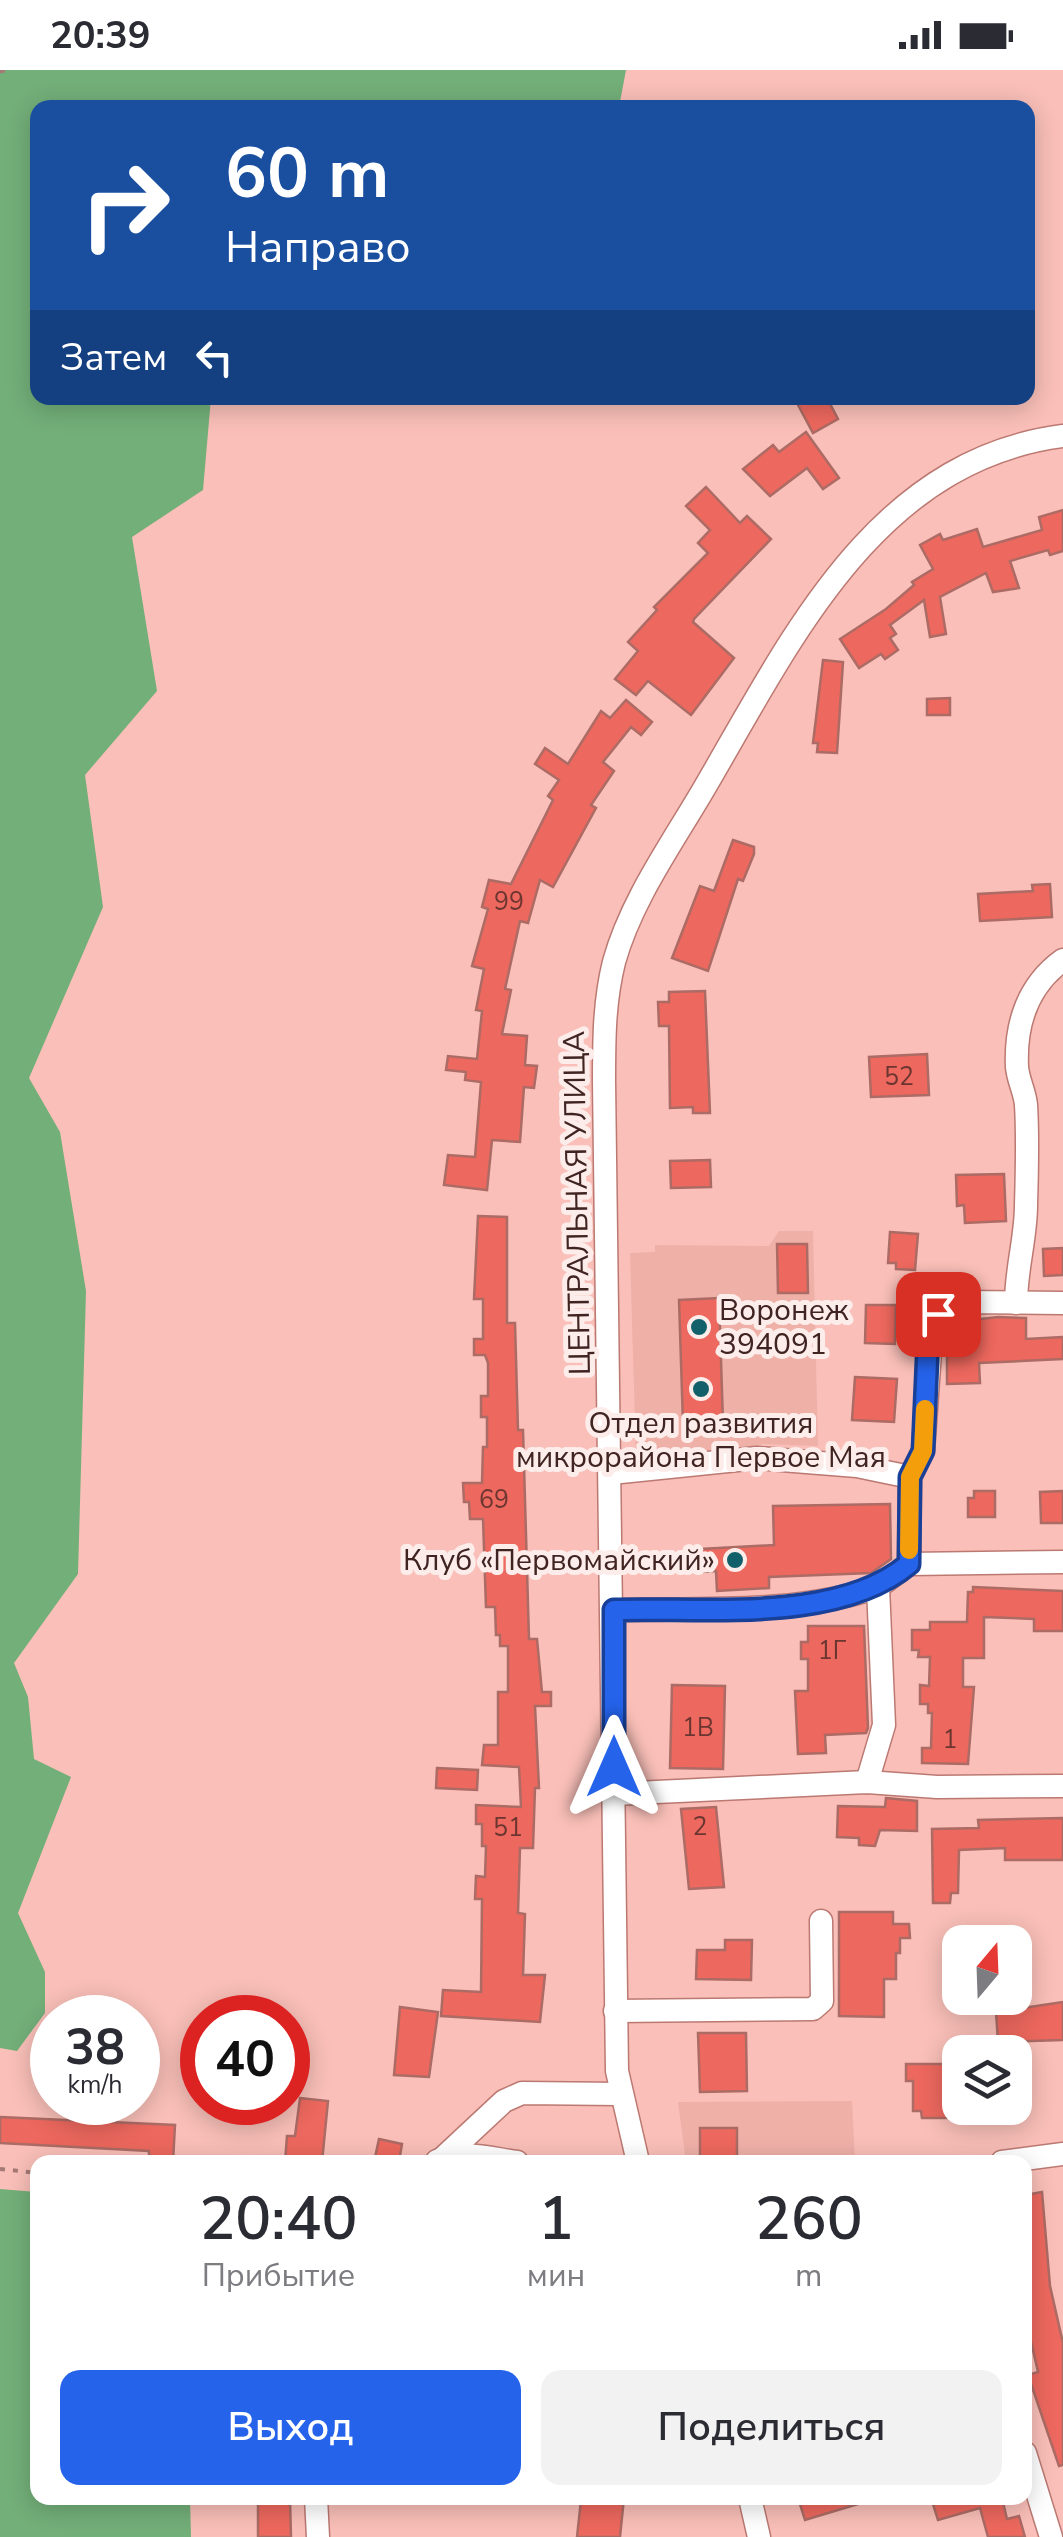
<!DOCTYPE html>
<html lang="ru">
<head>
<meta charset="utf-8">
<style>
	body { margin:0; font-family:"Nunito Sans",sans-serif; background:#f2f2f3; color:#2b2b33; height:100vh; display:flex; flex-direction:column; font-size:38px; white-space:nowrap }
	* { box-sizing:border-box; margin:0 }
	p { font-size:32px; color:#7c7c81 }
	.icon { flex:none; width:55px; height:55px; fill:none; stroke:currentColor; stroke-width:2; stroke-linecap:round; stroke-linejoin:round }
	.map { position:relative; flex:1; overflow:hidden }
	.drawer { position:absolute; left:30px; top:2085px; width:1002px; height:350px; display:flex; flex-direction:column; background:#fff; border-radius:20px; box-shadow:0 5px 25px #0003 }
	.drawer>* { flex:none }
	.top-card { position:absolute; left:30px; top:30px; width:1005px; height:305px; border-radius:20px; box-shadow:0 5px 25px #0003; background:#1a4fa0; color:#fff; overflow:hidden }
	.needle { width:65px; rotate:19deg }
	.tools { position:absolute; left:942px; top:1855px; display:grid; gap:20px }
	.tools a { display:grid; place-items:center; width:90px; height:90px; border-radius:20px; background:#fff; box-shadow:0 5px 25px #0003; font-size:50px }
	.speed { position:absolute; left:30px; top:1925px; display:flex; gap:20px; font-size:50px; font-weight:700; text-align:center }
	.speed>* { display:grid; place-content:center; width:130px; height:130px; border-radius:50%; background:#fff; box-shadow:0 5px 25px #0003; line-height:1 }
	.speed small { font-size:25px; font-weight:400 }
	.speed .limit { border:15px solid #d22; background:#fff; color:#111 }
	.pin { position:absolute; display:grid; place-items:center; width:85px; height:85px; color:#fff; margin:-42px; border-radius:20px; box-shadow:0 5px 15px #0006 }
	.me { position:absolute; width:110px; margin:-55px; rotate:0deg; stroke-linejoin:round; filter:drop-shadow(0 0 8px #0008) }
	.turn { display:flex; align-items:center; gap:35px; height:210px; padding:0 30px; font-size:45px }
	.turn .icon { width:130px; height:130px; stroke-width:2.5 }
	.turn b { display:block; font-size:70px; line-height:85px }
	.then { display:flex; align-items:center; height:95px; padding:0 30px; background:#0003; gap:20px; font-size:38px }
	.eta { display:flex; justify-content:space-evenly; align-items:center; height:170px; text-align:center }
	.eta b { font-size:60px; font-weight:600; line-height:70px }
	.cta { display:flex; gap:20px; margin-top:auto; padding:20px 30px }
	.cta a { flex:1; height:115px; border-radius:20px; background:#2563eb; color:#fff; font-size:40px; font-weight:600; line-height:115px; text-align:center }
	.cta a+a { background:#f2f2f3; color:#2b2b33 }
	.status { display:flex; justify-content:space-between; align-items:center; height:70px; padding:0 50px; background:#fff; direction:ltr }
	.status svg { height:28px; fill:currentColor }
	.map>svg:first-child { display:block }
</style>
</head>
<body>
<div class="status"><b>20:39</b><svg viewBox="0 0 49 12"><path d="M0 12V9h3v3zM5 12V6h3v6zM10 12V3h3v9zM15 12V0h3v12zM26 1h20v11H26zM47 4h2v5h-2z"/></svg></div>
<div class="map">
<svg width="1063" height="2467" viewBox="0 0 1063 2467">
	<rect width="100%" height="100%" fill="#f9bfb8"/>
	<g fill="#efb0a8">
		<path d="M779 1161H813L818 1376 763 1374 721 1386 636 1387 630 1183 655 1182V1175L769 1176Z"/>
		<path d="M852 2031 855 2092H686L678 2032Z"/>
	</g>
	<g fill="#73af79">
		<path d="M0 0H626L619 37 38 38V328H211L203 420 132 467 157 621 85 705 103 837 29 1008 60 1062 86 1221 78 1504 14 1593 28 1627 34 1689 71 1707 18 1843 45 1902V1943L17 1981 0 1978Z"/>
		<path d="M0 2119 37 2122 38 2428H190L191 2467H0Z"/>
	</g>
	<g fill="#ed685e" stroke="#ac6b64" stroke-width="2.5">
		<path d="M807 328H827L838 349 813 363 797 333Z"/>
		<path d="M806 362 839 408 823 419 807 398 770 426 743 399 773 375 779 382Z"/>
		<path d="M706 417 740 453 747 446 771 469 694 549 693 552 734 588 691 645 648 611 636 625 615 609 638 581 628 572 657 540 654 537 708 483 698 473 710 460 686 436Z"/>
		<path d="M1063 440V481L1050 485 1048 480 1010 491 1019 518 993 522 986 503 940 527 946 564 930 567 924 530 890 555 896 564 890 568 898 580 885 589 881 584 859 598 840 569 886 539 914 515 912 512 933 499 920 475 940 464 943 470 977 459 983 477 1042 460 1039 447Z"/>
		<path d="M823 590 843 592 837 683 817 682 818 673H813Z"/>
		<path d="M950 628V645H927V629Z"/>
		<path d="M626 630 652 652 641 665 631 657 603 692 614 701 591 735 596 738 553 817 540 810 528 853 520 851 505 919 511 920 502 964 527 966 525 995 537 996 534 1018 524 1017 520 1072 492 1070 487 1120 444 1115 448 1085 475 1087 481 1012 465 1010 466 1002 446 1000 448 986 477 989 482 941 476 940 484 899 472 896 488 839 482 837 489 810 511 814 553 730 548 726 559 710 535 694 545 678 568 694 601 641 610 648Z"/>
		<path d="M733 770 754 777V784L743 811 738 809 708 901 672 888 700 816 714 821Z"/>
		<path d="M1050 814 1052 847 980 851 978 824 1033 821 1032 815Z"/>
		<path d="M705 921 710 1043H693V1037L670 1038 669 956H659L658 932H669V922Z"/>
		<path d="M927 984 929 1025 871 1027 869 987Z"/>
		<path d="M710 1090 711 1117 671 1118 670 1091Z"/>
		<path d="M1004 1104 1006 1151 965 1153 964 1135 957 1136 956 1105Z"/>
		<path d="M478 1146 507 1147V1253H515L518 1360H523L529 1569H537L542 1622H551V1636H535L539 1718H535L533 1778H520L518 1843 525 1844 523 1905H545L540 1952 441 1946 443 1920 481 1922 482 1829H475L476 1806 485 1807 486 1776H482V1754H476V1735L521 1737 519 1697 482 1695 484 1675H498V1622H508V1576H500V1565H496L495 1537H486L483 1449H470L469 1432H464L463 1413H482L483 1377H487V1347H481V1326H488V1293L485 1285H474V1269H483V1229H474Z"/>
		<path d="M890 1162 918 1164 915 1200 896 1199V1193H888Z"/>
		<path d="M777 1174H807L808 1223H778Z"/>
		<path d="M1063 1178V1205L1044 1206 1043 1179Z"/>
		<path d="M719 1228 723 1353 683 1354 679 1230Z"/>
		<path d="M866 1235H896L895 1274 865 1273Z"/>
		<path d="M998 1247 1026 1248V1269L1063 1267V1289L979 1293 980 1313 947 1314V1260L955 1252Z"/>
		<path d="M855 1307 897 1309 894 1352 852 1350Z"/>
		<path d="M974 1421H995V1447H968V1428H974Z"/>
		<path d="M1063 1421V1453H1041L1040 1422Z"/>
		<path d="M890 1434 891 1489 871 1503 769 1507V1518L717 1521 716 1501 703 1502 701 1479 774 1475 773 1436Z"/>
		<path d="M973 1517 1063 1521V1561H1034V1549L984 1547V1588H963V1617H974L968 1694 922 1693V1678H931L932 1643H928V1634H920V1615L929 1616 930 1587H918L919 1580H912V1560H930V1552H967L968 1522H973Z"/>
		<path d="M808 1556H864L868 1658 866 1663 825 1665 826 1683 798 1684 795 1621H808V1589H801V1572H808Z"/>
		<path d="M672 1615 725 1616 723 1699 670 1698Z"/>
		<path d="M437 1698 478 1700 477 1720 436 1718Z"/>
		<path d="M886 1728 917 1731V1761L880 1760 875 1776 859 1775V1768L837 1767 838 1736 885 1737Z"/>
		<path d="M716 1737 724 1817 689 1819 681 1739Z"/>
		<path d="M1063 1748V1790H1005V1778L959 1780 958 1823H951L950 1833H933L932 1759 979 1758 978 1750Z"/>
		<path d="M839 1842H893V1854H909L910 1868H900V1883H896V1909H884V1947L839 1946Z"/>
		<path d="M725 1870H752L751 1910 696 1909 697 1880H725Z"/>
		<path d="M1063 1932V1970L998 1972 996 1942Z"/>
		<path d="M400 1937 438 1942 429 2007 394 2005Z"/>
		<path d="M698 1963H746L747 2021 700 2022Z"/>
		<path d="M906 1994H951L956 2042 948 2041V2048H922L921 2041H913V2011H906Z"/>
		<path d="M300 2028 328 2031 322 2092H285L287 2066H295Z"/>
		<path d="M0 2047 175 2055 173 2092 149 2091V2081L0 2073Z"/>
		<rect x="700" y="2058" width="37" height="34"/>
		<path d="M379 2069 402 2074 399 2092H374Z"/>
		<path d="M1042 2122 1050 2216 1063 2273V2395L1059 2396 1028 2305 1038 2302 1025 2245V2125Z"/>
		<path d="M258 2428H290L291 2467H258Z"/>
		<path d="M596 2428H624L620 2467H577L581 2430Z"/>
		<path d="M798 2428H868V2431L805 2450Z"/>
		<path d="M931 2428H1002L1007 2449 1019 2446 1025 2467H988L980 2438 938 2450Z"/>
	</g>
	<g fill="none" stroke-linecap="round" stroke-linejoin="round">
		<defs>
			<g id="minor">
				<path d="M1016 1233C1016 1199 1026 1168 1026 1135 1027 1102 1028 1067 1026 1035 1025 1022 1018 1010 1017 997 1015 954 1028 915 1063 890"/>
				<path d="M611 1403 757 1388 857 1396 910 1407"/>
				<path d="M909 1494 1063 1492"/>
				<path d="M614 1540C701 1538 795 1545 878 1517"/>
				<path d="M867 1712 884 1655 878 1517 909 1494 910 1407 923 1381 932 1254 949 1236 964 1232 1063 1233"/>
				<path d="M614 1724 867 1712 937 1717 1063 1716"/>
				<path d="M615 1941 813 1939 822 1931 821 1851"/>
				<path d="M444 2087 504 2031 522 2023 620 2024"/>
				<path d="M437 2091C459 2079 493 2089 517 2092"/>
				<path d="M638 2092 617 2001 604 1012C604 971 604 932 614 892 631 830 673 772 705 717 791 570 875 390 1063 366"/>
				<path d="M1002 2092 1063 2084"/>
				<path d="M1025 2383 1051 2467"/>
				<path d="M316 2428 318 2467"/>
				<path d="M750 2428 759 2467"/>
			</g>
		</defs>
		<use href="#minor" stroke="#bb7972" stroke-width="25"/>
		<g stroke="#a57974" stroke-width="4" stroke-dasharray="5 8" stroke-linecap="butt">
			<path d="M0 2 5 0"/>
			<path d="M0 2099 38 2103"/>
		</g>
		<use href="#minor" stroke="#fff" stroke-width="22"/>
	</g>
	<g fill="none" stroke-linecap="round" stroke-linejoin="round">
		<defs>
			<path id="route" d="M614 1697V1540C705 1537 837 1554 909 1494L910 1407 923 1381 928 1268 938 1244"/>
		</defs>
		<use href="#route" stroke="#184099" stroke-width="25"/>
		<use href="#route" stroke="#2563eb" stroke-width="18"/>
		<path stroke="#f59e0b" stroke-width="18" d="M909 1480 910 1407 923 1381 925 1339"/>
	</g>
	<g fill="#12616a" stroke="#fcecea" stroke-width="4">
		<circle cx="699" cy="1257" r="10"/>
		<circle cx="701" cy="1319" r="10"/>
		<circle cx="735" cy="1490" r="10"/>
	</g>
	<g text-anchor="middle" stroke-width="10" stroke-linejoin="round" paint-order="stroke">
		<g font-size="25" fill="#6b3530">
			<text x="509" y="840">99</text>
			<text x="899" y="1015">52</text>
			<text x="494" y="1438">69</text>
			<text x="832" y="1589">1Г</text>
			<text x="698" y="1666">1В</text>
			<text x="950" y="1678">1</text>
			<text x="700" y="1765">2</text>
			<text x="508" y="1766">51</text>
		</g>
		<g font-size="30" fill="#402421" stroke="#fcecea">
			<text transform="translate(577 1133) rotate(-91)" y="10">ЦЕНТРАЛЬНАЯ УЛИЦА</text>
		</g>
		<g font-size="30" fill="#402421" stroke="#fcecea" text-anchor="start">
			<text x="719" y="1250">Воронеж<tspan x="719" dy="34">394091</tspan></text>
			<text x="701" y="1363" text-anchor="middle">Отдел развития<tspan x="701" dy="34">микрорайона Первое Мая</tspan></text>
			<text x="715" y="1500" text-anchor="end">Клуб «Первомайский»</text>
		</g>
	</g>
</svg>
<div class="tools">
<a><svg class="needle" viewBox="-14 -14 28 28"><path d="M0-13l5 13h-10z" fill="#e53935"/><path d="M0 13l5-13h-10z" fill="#7c7c81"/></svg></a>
<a><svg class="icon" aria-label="layers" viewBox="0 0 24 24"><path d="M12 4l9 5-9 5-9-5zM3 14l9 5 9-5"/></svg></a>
</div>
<div class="speed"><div>38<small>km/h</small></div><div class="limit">40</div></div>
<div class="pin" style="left:938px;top:1244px;background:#d93025"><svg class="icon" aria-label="arrive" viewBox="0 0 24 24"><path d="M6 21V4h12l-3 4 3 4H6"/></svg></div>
<svg class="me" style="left:614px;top:1697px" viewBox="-20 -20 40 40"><path d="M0-17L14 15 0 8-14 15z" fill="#2563eb" stroke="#fff" stroke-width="4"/></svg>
<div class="top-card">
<div class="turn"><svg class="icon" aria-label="right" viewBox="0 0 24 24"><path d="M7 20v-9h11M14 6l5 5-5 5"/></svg><div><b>60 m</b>Направо</div></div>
<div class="then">Затем<svg class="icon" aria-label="left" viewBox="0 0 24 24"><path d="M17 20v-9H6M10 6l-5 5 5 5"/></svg></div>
</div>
<section class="drawer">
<div class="eta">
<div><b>20:40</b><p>Прибытие</p></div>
<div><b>1</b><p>мин</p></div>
<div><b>260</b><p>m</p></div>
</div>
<div class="cta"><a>Выход</a><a>Поделиться</a></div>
</section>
</div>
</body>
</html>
